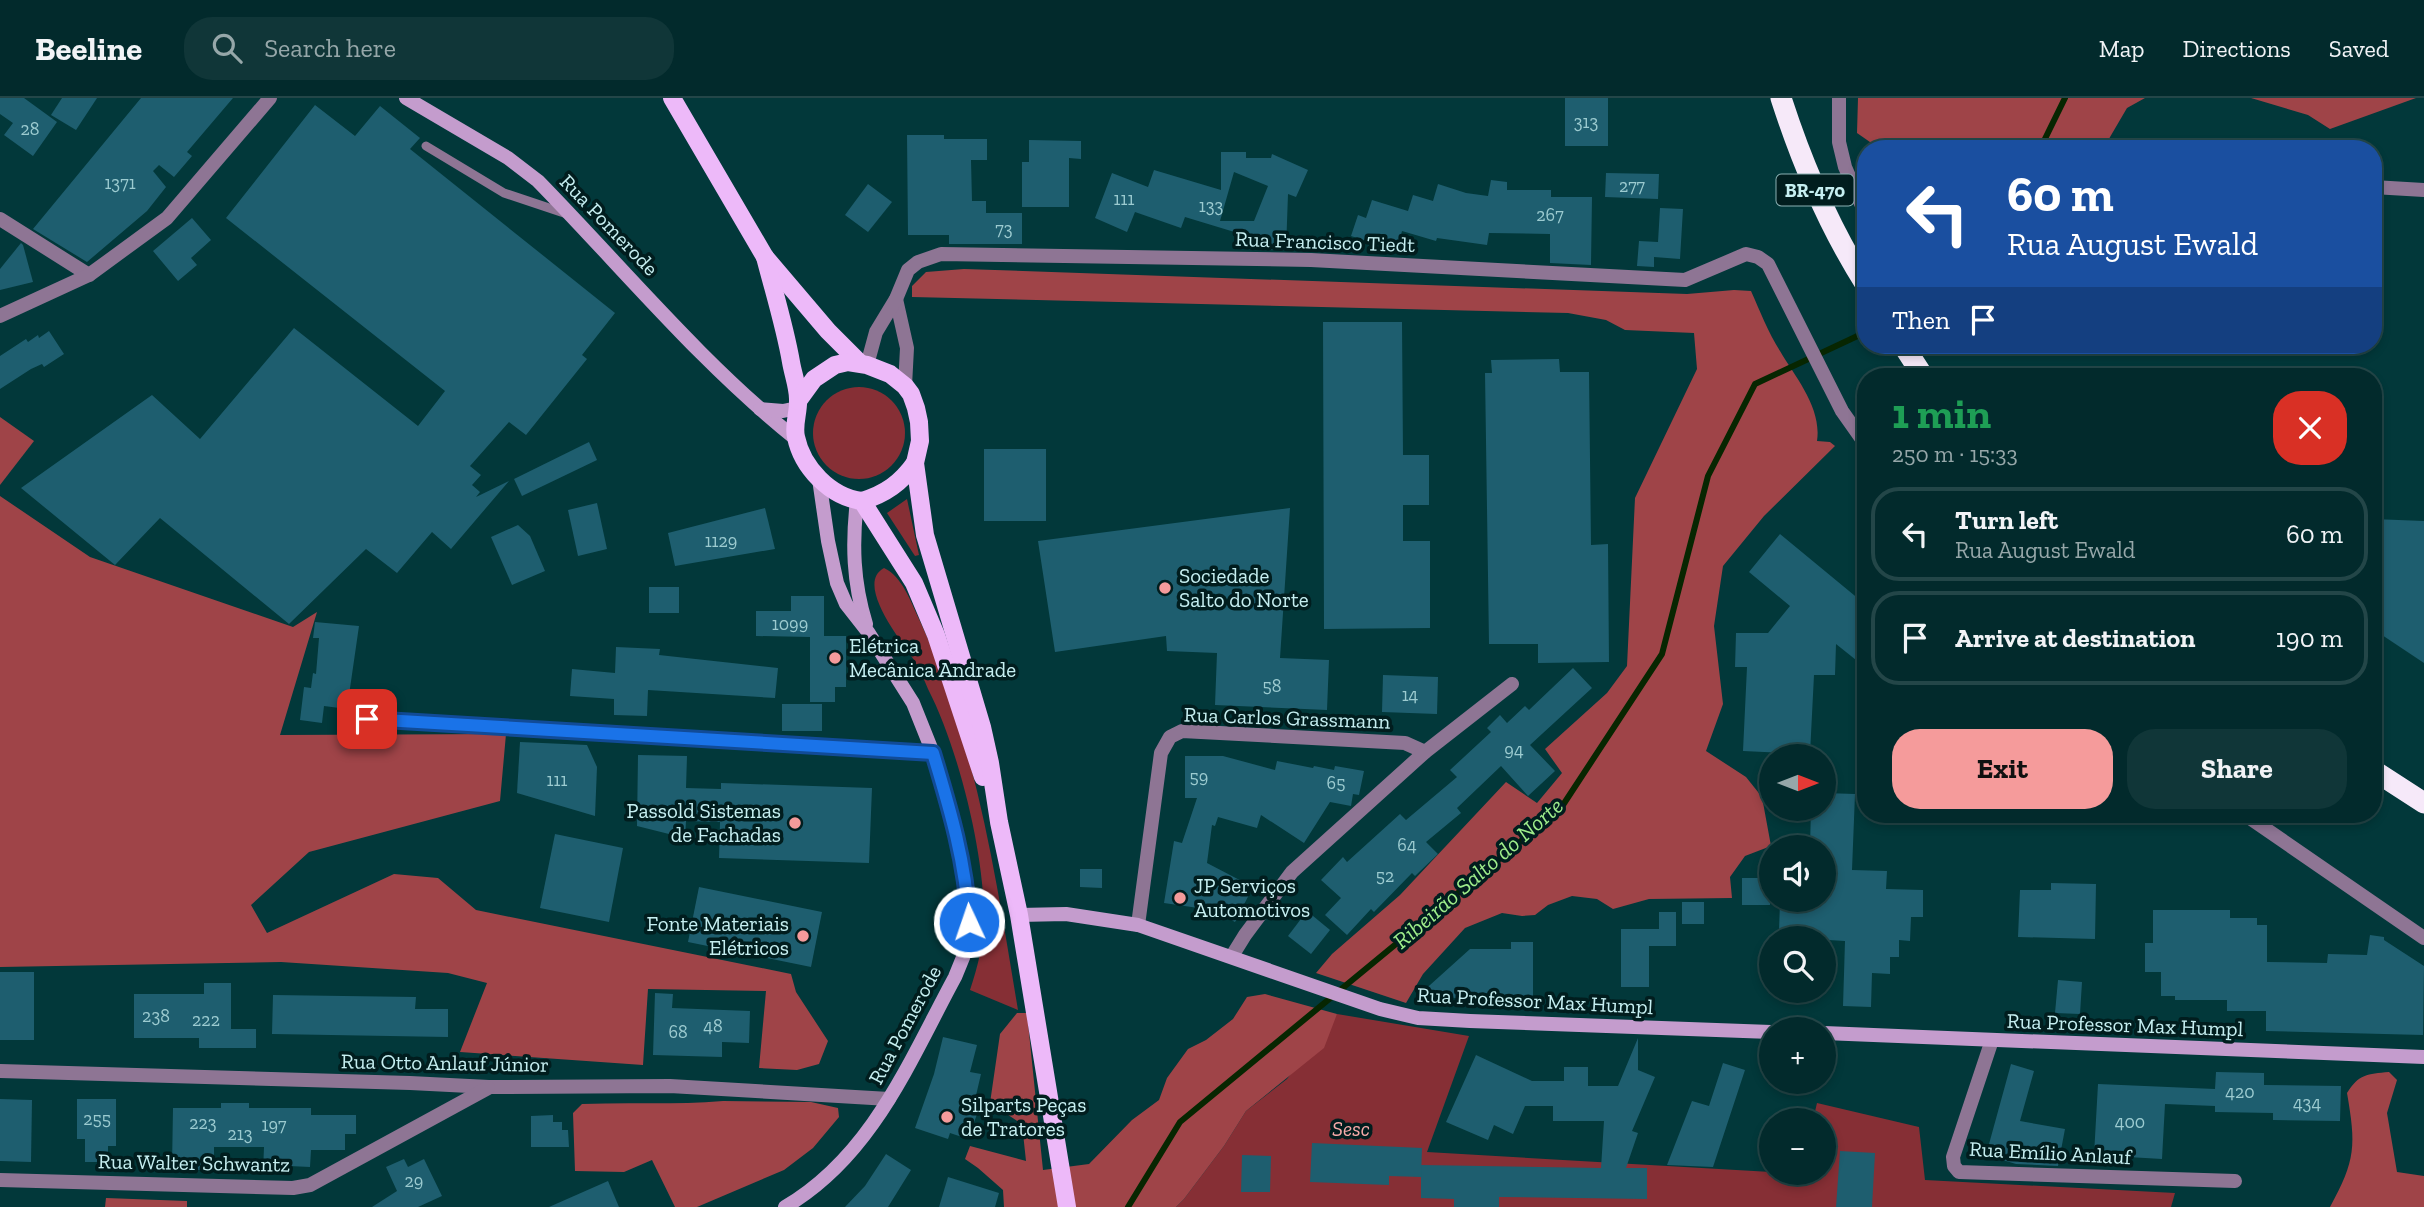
<!DOCTYPE html>
<html lang="en">
<head>
<meta charset="utf-8">
<style>
	body { margin:0; font-family:"Zilla Slab",serif; background:#103638; color:#f1f3f6; height:100vh; display:flex; flex-direction:column; font-size:26px; white-space:nowrap }
	* { box-sizing:border-box; margin:0 }
	p { font-size:23px; color:#96a7a9 }
	.icon { flex:none; width:38px; height:38px; fill:none; stroke:currentColor; stroke-width:2; stroke-linecap:round; stroke-linejoin:round }
	.map { position:relative; flex:1; overflow:hidden }
	.details { position:absolute; left:1857px; top:270px; width:525px; height:455px; display:flex; flex-direction:column; background:#022a2c; border-radius:28px; box-shadow:0 4px 10px #0003,0 0 0 2px #234648 }
	.details>* { flex:none }
	.banner { position:absolute; left:1857px; top:42px; width:525px; height:214px; border-radius:28px; box-shadow:0 4px 10px #0003,0 0 0 2px #234648; background:#1a4fa0; color:#fff; overflow:hidden }
	.needle { width:46px; rotate:90deg }
	.tools { position:absolute; left:1759px; top:646px; display:grid; gap:14px }
	.tools a { display:grid; place-items:center; width:77px; height:77px; border-radius:50%; background:#022a2c; box-shadow:0 4px 10px #0003,0 0 0 2px #234648; font-size:35px }
	.pin { position:absolute; display:grid; place-items:center; width:60px; height:60px; color:#fff; margin:-30px; border-radius:14px; box-shadow:0 4px 10px #0006 }
	.me { position:absolute; width:77px; margin:-38px; rotate:357deg; stroke-linejoin:round; filter:drop-shadow(0 0 5px #0008) }
	.turn { display:flex; align-items:center; gap:24px; height:147px; padding:0 35px; font-size:32px }
	.turn .icon { width:91px; height:91px; stroke-width:2.5 }
	.turn b { display:block; font-size:49px; line-height:60px }
	.then { display:flex; align-items:center; height:66px; padding:0 35px; background:#0003; gap:14px; font-size:26px }
	.round { display:grid; place-items:center; flex:none; width:74px; height:74px; border-radius:28px; background:#103638 }
	.headline { display:flex; align-items:center; justify-content:space-between; height:119px; padding:0 35px }
	h1 { font-size:42px; font-weight:700; line-height:52px; color:#1e9e55 }
	.action { display:flex; gap:14px; margin-top:auto; padding:14px 35px }
	.action a { flex:1; height:80px; border-radius:28px; background:#f59b9b; color:#111; font-size:28px; font-weight:700; line-height:80px; text-align:center }
	.action a+a { background:#103638; color:#f1f3f6 }
	ul { padding:0; list-style:none }
	li { display:flex; align-items:center; gap:21px; height:94px; margin:0 14px 10px; padding:0 21px; border:4px solid #234648; border-radius:28px }
	li div { flex:1 }
	li b { display:block; font-size:26px }
	li em { font-style:normal }
	header { display:flex; align-items:center; gap:42px; box-sizing:border-box; height:98px; padding:0 35px; background:#022a2c; border-bottom:2px solid #234648 }
	header strong { font-size:33px }
	nav { display:flex; gap:38px; margin-inline-start:auto; font-size:24px }
	.search { width:490px; height:63px; background:#103638; display:flex; align-items:center; gap:18px; box-sizing:border-box; padding:0 24px; border-radius:28px; color:#96a7a9; font-size:26px }
	.map>svg:first-child { display:block }
</style>
</head>
<body>
<header>
<strong>Beeline</strong>
<div class="search"><svg class="icon" aria-label="search" viewBox="0 0 24 24"><circle cx="10" cy="10" r="6"/><path d="M15 15l6 6"/></svg>Search here</div>
<nav><a>Map</a><a>Directions</a><a>Saved</a></nav>
</header>
<div class="map">
<svg width="2424" height="1109" viewBox="0 0 2424 1109">
	<rect width="100%" height="100%" fill="#02383a"/>
	<g fill="#862f35">
		<circle cx="859" cy="335" r="46"/>
		<path d="M907 401 919 457 915 458 887 415Z"/>
		<path d="M884 470C902 478 911 504 919 521 976 643 996 780 1018 912L970 892C978 868 984 844 984 819 984 754 958 649 928 591 924 581 919 571 914 562 903 545 854 486 884 470Z"/>
		<path d="M1337 916 1469 938 1427 1054 1771 1074H1824V1022H1813L1817 1005 1919 1029 1925 1082 2175 1095 2171 1109H1176L1184 1101 1224 1048 1246 1013 1287 981Z"/>
	</g>
	<g fill="#9f4448">
		<path d="M1858 0H2145L2127 10 2103 51H1880L1857 35Z"/>
		<path d="M2251 0H2416L2330 31 2308 17Z"/>
		<path d="M964 171 1687 196 1734 192 1751 193C1760 213 1768 234 1780 253 1796 280 1822 310 1817 343L1830 344 1835 348 1764 418 1723 468 1714 528 1723 606 1706 653 1746 679 1762 699 1771 748 1745 758 1730 779 1732 800 1649 801 1613 811 1597 801 1572 798 1548 807 1535 817 1522 818 1502 815 1465 830 1423 876 1406 905 1316 875 1332 856 1400 797 1506 684 1537 705 1562 675 1545 651 1607 595 1627 568 1635 400 1697 271 1694 235 1625 232 1606 222 1568 215 912 199V188L926 174Z"/>
		<path d="M0 319 34 343 0 387Z"/>
		<path d="M0 398 90 459 293 529 317 514 280 637 506 636 500 703 309 754 251 807 267 835 394 776 438 780 476 812 791 876 796 894 828 943 819 966 797 972 759 970 766 893 648 891 643 967 460 954 487 885 448 875 281 864 0 869Z"/>
		<path d="M1265 896 1337 916 1324 950 1246 1013 1224 1048 1184 1101 1176 1109H1004L1003 1092 978 1070 965 1061 970 1048 1026 1063 1022 1026 990 1005 1000 936 1017 915H1027L1043 1072 1089 1066 1132 1022 1159 1002 1167 980 1188 951 1206 942 1233 921 1247 899Z"/>
		<path d="M2389 974 2397 982 2387 1015 2397 1074 2424 1078V1109H2330C2356 1062 2356 1047 2347 995 2359 976 2367 976 2389 974Z"/>
		<path d="M723 1003 811 1004 838 1010 839 1019 813 1050 784 1072 697 1109H675L652 1062 624 1074 575 1073 573 1015 582 1006C629 1004 676 1007 723 1003Z"/>
		<path d="M106 1100 187 1103V1109H105Z"/>
	</g>
	<g fill="none" stroke-linecap="round" stroke-linejoin="round">
		<g stroke="#072601" stroke-width="6">
			<path d="M2040 51 2065 0"/>
			<path d="M1128 1109 1180 1024 1561 710 1662 556 1708 378 1755 286 1866 234"/>
		</g>
	</g>
	<g fill="#1e5e6f" fill-rule="evenodd">
		<path d="M0 0H24L57 24 33 58 4 37 13 25 0 16Z"/>
		<path d="M62 0H97L76 32 51 17Z"/>
		<path d="M141 0H233L187 54 192 58 174 79 159 67 153 73 166 89 147 113 87 164 33 131Z"/>
		<rect x="1565" y="0" width="43" height="48"/>
		<path d="M315 7 355 38 380 8 420 40 410 51 615 215 582 257 587 261 526 337 509 324 470 368 481 377 472 387 480 394 476 399 509 383 451 451 432 434 397 475 366 451 289 526 160 420 115 467 21 390 152 297 200 341 294 230 418 328 445 293 226 120Z"/>
		<path d="M907 37H944V41H987V62H971L972 103H986V115H1022V146H949V137H908Z"/>
		<path d="M1029 42 1081 43V61L1069 60V109H1022V64H1029Z"/>
		<path d="M1221 54H1246V60H1271L1272 56 1308 72 1296 99 1288 96 1286 152 1235 151 1241 136 1185 119 1181 130 1135 114 1127 134 1095 120 1112 75 1148 89 1154 72 1221 92ZM1234 74 1268 88 1254 123H1220Z"/>
		<path d="M1606 75 1659 76 1658 101 1605 99Z"/>
		<path d="M1491 82 1507 84V92H1551V99H1592L1591 167 1550 165V136L1489 135 1487 147 1437 140 1436 143 1402 133 1397 153 1351 138 1358 117 1366 120 1372 102 1408 113 1413 97 1433 103 1438 86 1466 95 1488 98Z"/>
		<path d="M868 86 892 104 868 134 845 117Z"/>
		<path d="M1660 110 1683 111 1680 161 1654 159V169L1637 168 1639 143 1658 144Z"/>
		<path d="M192 120 211 142 191 160 197 167 178 183 153 153Z"/>
		<path d="M21 145 23 147 33 184 0 192V171Z"/>
		<path d="M1323 224H1402L1403 357H1429V407H1403V443H1430V530L1324 531Z"/>
		<path d="M49 233 64 256 44 269 42 266 31 271 0 291V258L26 241 28 244 38 237 39 240Z"/>
		<path d="M1559 261 1560 274H1589L1591 447 1608 446 1609 564 1538 565V546H1489L1485 275H1492L1491 262Z"/>
		<path d="M589 344 597 362 522 398 514 381Z"/>
		<rect x="984" y="351" width="62" height="72"/>
		<path d="M597 405 607 451 578 458 568 412Z"/>
		<path d="M765 410 775 451 675 468 668 435Z"/>
		<path d="M1290 410 1280 560 1329 562 1327 612 1215 607 1217 555 1167 553 1166 538 1055 554 1038 443Z"/>
		<path d="M2373 421 2424 423V565L2373 531Z"/>
		<path d="M518 427 530 438 545 473 512 487 491 439Z"/>
		<path d="M1780 436 1866 507V570L1836 546 1835 577H1814L1810 656 1743 653 1747 569H1735L1736 535H1768L1790 508 1749 474Z"/>
		<rect x="649" y="489" width="30" height="26"/>
		<path d="M791 498H824V538H846V589H835V604H810V539L756 538V513H791Z"/>
		<path d="M315 524 359 528 347 611 324 608 322 625 300 622 304 589 311 590 313 575 316 576 319 540H313Z"/>
		<path d="M616 549 660 551 659 557 778 570 775 600 648 592 647 618 614 617V601L570 598 572 571 615 575Z"/>
		<path d="M1573 570 1592 590 1530 647 1555 673 1528 698 1501 668 1457 710 1461 715 1426 744 1438 756 1415 778 1412 775 1374 814 1371 811 1347 837 1325 817 1341 800 1321 782 1343 759 1347 764 1400 716 1406 722 1457 679 1450 672 1491 634 1487 630 1500 617 1507 625 1525 608 1529 612Z"/>
		<path d="M1383 577 1438 579 1437 616 1382 614Z"/>
		<rect x="782" y="606" width="40" height="27"/>
		<path d="M520 644 587 647 597 669 595 718 517 695Z"/>
		<path d="M638 657 687 658 686 690 721 691V685L872 690 869 765 719 760 720 724 686 723 685 740 637 728Z"/>
		<path d="M1185 658H1223L1275 672 1277 663 1313 670 1314 668 1334 672 1335 668 1364 673 1359 697 1353 696 1351 708 1330 704 1304 745 1261 717 1257 730 1218 719 1215 728 1212 727 1207 765 1253 789 1235 824 1212 812 1164 805 1174 743 1182 745 1197 700H1185Z"/>
		<path d="M1824 695 1855 696 1852 772 1887 773 1886 791 1923 792V819H1911L1910 843 1899 842V859H1890V876L1872 875 1871 909 1843 908 1845 843 1795 840 1796 833H1779L1780 803 1824 805V749H1810L1811 710H1824Z"/>
		<path d="M555 736 623 750 609 824 540 810Z"/>
		<path d="M1080 771H1102V790L1080 789Z"/>
		<rect x="1742" y="780" width="28" height="27"/>
		<path d="M2051 785 2096 786 2095 841 2018 839 2020 792H2051Z"/>
		<path d="M699 789 822 814 811 869 688 844Z"/>
		<rect x="1682" y="804" width="22" height="22"/>
		<path d="M2153 812H2230V820H2257V827H2267V864L2327 865 2328 856 2367 857 2370 837 2384 839V842L2424 868 2423 937 2266 933V913H2227V902H2175V898H2161V874H2145V845H2153Z"/>
		<path d="M1307 813 1330 832 1311 856 1288 838Z"/>
		<path d="M1659 814H1676V848H1649V889H1621V831H1659Z"/>
		<path d="M1511 844H1533V909L1500 910V905L1420 896 1470 851H1511Z"/>
		<rect x="0" y="874" width="34" height="68"/>
		<path d="M2058 882 2082 884 2080 916 2055 915Z"/>
		<path d="M204 885H231V931H256V950H199V940H134V896H204Z"/>
		<path d="M655 895 673 896 672 910 750 913 749 945 722 944V959L653 957Z"/>
		<path d="M273 897 416 899 415 911H448V939L272 936Z"/>
		<path d="M943 939 977 947 970 974 981 976 974 1006 980 1008 968 1041 950 1035 948 1041 915 1030 934 976Z"/>
		<path d="M1638 940V972L1655 979 1632 1033 1638 1035 1626 1070H1647V1101L1499 1099V1109H1454V1101L1421 1100V1067L1601 1070 1604 1023H1553V1008H1525L1513 1036 1494 1027 1488 1042 1446 1024 1476 957 1532 983H1564V969H1588V988H1618Z"/>
		<path d="M1723 965 1745 972 1713 1069 1667 1067 1692 1003 1709 1008Z"/>
		<path d="M2011 966 2034 973 2020 1023 2065 1031 2058 1068 2016 1066 1986 1057Z"/>
		<path d="M2216 974 2264 975V987L2341 988 2340 1023 2273 1022V1015L2215 1014V1008L2165 1006 2162 1061 2094 1057 2098 986 2215 991Z"/>
		<path d="M0 1001 32 1002 31 1064 0 1063Z"/>
		<path d="M77 1001H116V1048H108V1064H85V1041H77Z"/>
		<path d="M221 1005H249V1010H311V1017H356V1036H345V1052H311L310 1069 289 1068V1075L263 1074 264 1049H214V1072H196V1068H172L173 1010H221Z"/>
		<path d="M553 1017V1024H562V1032H568L569 1049H531V1018Z"/>
		<path d="M1312 1045 1422 1050 1421 1079 1389 1078V1087L1310 1084Z"/>
		<path d="M1840 1053 1875 1055 1872 1109H1836Z"/>
		<path d="M886 1056 911 1072 888 1109H845L865 1088Z"/>
		<path d="M1242 1057 1271 1058 1270 1094H1241Z"/>
		<path d="M404 1061 408 1069 424 1061 442 1098 418 1109H372L397 1093 386 1069Z"/>
		<path d="M948 1079 999 1095 995 1109H939Z"/>
		<path d="M608 1083 619 1109H549Z"/>
	</g>
	<g fill="none" stroke-linecap="round" stroke-linejoin="round">
		<path stroke="#8e7594" stroke-width="9" d="M426 48 504 95 567 116"/>
		<g stroke="#8e7594" stroke-width="14">
			<path d="M1839 0V44L1845 69 1866 117"/>
			<path d="M2373 89 2424 92"/>
			<path d="M0 121 89 177"/>
			<path d="M896 201 907 250 905 288"/>
			<path d="M0 218 89 177 167 120 270 0"/>
			<path d="M867 267 876 234 896 201 908 172 918 164 941 156 1311 162 1685 182 1746 156 1758 159 1768 166 1842 313 1866 347"/>
			<path d="M367 621 933 655"/>
			<path d="M2244 716 2424 840"/>
			<path d="M1138 827 1161 655 1170 639 1182 633 1405 645 1425 654"/>
			<path d="M1232 858 1245 837 1292 774 1425 654 1512 586"/>
			<path d="M1992 942 1953 1059 1954 1068 1959 1074 2235 1083"/>
			<path d="M0 973 410 985 489 989 670 988 889 1001"/>
			<path d="M0 1082 293 1090 310 1087 488 990"/>
		</g>
		<g stroke="#c49ccd" stroke-width="14">
			<path d="M406 0 508 60 538 83C623 170 701 265 796 341"/>
			<path d="M760 311 783 313 797 310"/>
			<path d="M857 402C852 446 853 484 866 526"/>
			<path d="M1019 817 1066 816 1138 827 1380 911 1418 920 1470 923 1771 934"/>
			<path d="M1824 935 2424 959"/>
			<path d="M785 1109C872 1058 909 964 955 879L964 857 969 824 967 789 954 724 933 655 913 605 868 534 846 506 837 485 828 443 819 381"/>
		</g>
		<g stroke="#edb9f9" stroke-width="18">
			<path d="M672 0 765 159 828 233 860 265"/>
			<path d="M765 159C774 194 785 229 791 264 793 276 798 289 798 301 799 314 793 326 796 339 802 369 830 399 862 403L914 485 936 537 983 679"/>
			<path d="M798 303 814 281 835 267 848 264 867 267 890 276 905 288 911 296 916 310 919 324 920 343 915 365 925 437 982 629 990 665 999 724 1019 817 1067 1109"/>
			<path d="M862 403C885 396 901 385 915 365"/>
		</g>
		<g stroke="#f6e9f9" stroke-width="21">
			<path d="M1781 0C1802 65 1829 129 1866 187"/>
			<path d="M1903 247 1923 278"/>
			<path d="M2373 672 2424 705"/>
		</g>
	</g>
	<g fill="none" stroke-linecap="round" stroke-linejoin="round">
		<defs>
			<path id="route" d="M367 621 933 655C950 711 966 765 969 824"/>
		</defs>
		<use href="#route" stroke="#114b97" stroke-width="18"/>
		<use href="#route" stroke="#1a73e8" stroke-width="12"/>
	</g>
	<g fill="#f59b9b" stroke="#011d1e" stroke-width="2.5">
		<circle cx="1165" cy="490" r="7"/>
		<circle cx="835" cy="560" r="7"/>
		<circle cx="795" cy="725" r="7"/>
		<circle cx="1180" cy="800" r="7"/>
		<circle cx="803" cy="838" r="7"/>
		<circle cx="947" cy="1019" r="7"/>
	</g>
	<g text-anchor="middle" stroke-width="7" stroke-linejoin="round" paint-order="stroke">
		<g font-size="18" fill="#9ccbd0">
			<text x="1586" y="30">313</text>
			<text x="30" y="37">28</text>
			<text x="120" y="91">1371</text>
			<text x="1632" y="94">277</text>
			<text x="1124" y="107">111</text>
			<text x="1211" y="114">133</text>
			<text x="1550" y="123">267</text>
			<text x="1004" y="137">73</text>
			<text x="721" y="449">1129</text>
			<text x="790" y="532">1099</text>
			<text x="1272" y="594">58</text>
			<text x="1410" y="603">14</text>
			<text x="1514" y="658">94</text>
			<text x="1199" y="685">59</text>
			<text x="557" y="688">111</text>
			<text x="1336" y="691">65</text>
			<text x="1407" y="753">64</text>
			<text x="1385" y="784">52</text>
			<text x="156" y="924">238</text>
			<text x="206" y="928">222</text>
			<text x="713" y="934">48</text>
			<text x="678" y="940">68</text>
			<text x="2240" y="1000">420</text>
			<text x="2307" y="1011">434</text>
			<text x="97" y="1027">255</text>
			<text x="2130" y="1030">400</text>
			<text x="203" y="1031">223</text>
			<text x="274" y="1033">197</text>
			<text x="240" y="1042">213</text>
			<text x="414" y="1089">29</text>
		</g>
		<rect fill="#011d1e" stroke="#8bb0b2" stroke-width="2" x="1776.5" y="76.5" width="77" height="31" rx="5"/>
		<g font-size="19" font-weight="bold" fill="#c6eff1">
			<text x="1815" y="99">BR-470</text>
		</g>
		<g font-size="21" fill="#c6eff1" stroke="#011d1e">
			<text transform="translate(609 127) rotate(46)" y="7">Rua Pomerode</text>
			<text transform="translate(1325 144) rotate(2)" y="7">Rua Francisco Tiedt</text>
			<text transform="translate(1287 620) rotate(2)" y="7">Rua Carlos Grassmann</text>
			<text transform="translate(1535 903) rotate(3)" y="7">Rua Professor Max Humpl</text>
			<text transform="translate(905 927) rotate(-62)" y="7">Rua Pomerode</text>
			<text transform="translate(2125 927) rotate(2)" y="7">Rua Professor Max Humpl</text>
			<text transform="translate(445 965) rotate(1)" y="7">Rua Otto Anlauf Júnior</text>
			<text transform="translate(2050 1055) rotate(3)" y="7">Rua Emílio Anlauf</text>
			<text transform="translate(194 1065) rotate(1)" y="7">Rua Walter Schwantz</text>
		</g>
		<g font-size="21" fill="#c6eff1" stroke="#011d1e" text-anchor="start">
			<text x="1179" y="485">Sociedade<tspan x="1179" dy="24">Salto do Norte</tspan></text>
			<text x="849" y="555">Elétrica<tspan x="849" dy="24">Mecânica Andrade</tspan></text>
			<text x="781" y="720" text-anchor="end">Passold Sistemas<tspan x="781" dy="24">de Fachadas</tspan></text>
			<text x="1194" y="795">JP Serviços<tspan x="1194" dy="24">Automotivos</tspan></text>
			<text x="789" y="833" text-anchor="end">Fonte Materiais<tspan x="789" dy="24">Elétricos</tspan></text>
			<text x="961" y="1014">Silparts Peças<tspan x="961" dy="24">de Tratores</tspan></text>
		</g>
		<g font-size="21" font-style="italic" fill="#f6a9a8" stroke="#011d1e">
			<text x="1351" y="1038">Sesc</text>
		</g>
		<g font-size="23" font-style="italic" fill="#9eed8b" stroke="#011d1e">
			<text transform="translate(1478 775) rotate(-41)" y="8">Ribeirão Salto do Norte</text>
		</g>
	</g>
</svg>
<div class="tools">
<a><svg class="needle" viewBox="-14 -14 28 28"><path d="M0-13l5 13h-10z" fill="#e53935"/><path d="M0 13l5-13h-10z" fill="#96a7a9"/></svg></a>
<a><svg class="icon" aria-label="sound" viewBox="0 0 24 24"><path d="M4 9h4l5-4v14l-5-4H4zM17 9q2 3 0 6"/></svg></a>
<a><svg class="icon" aria-label="search" viewBox="0 0 24 24"><circle cx="10" cy="10" r="6"/><path d="M15 15l6 6"/></svg></a>
<a>+</a>
<a>−</a>
</div>
<div class="pin" style="left:367px;top:621px;background:#d93025"><svg class="icon" aria-label="arrive" viewBox="0 0 24 24"><path d="M6 21V4h12l-3 4 3 4H6"/></svg></div>
<svg class="me" style="left:969px;top:824px" viewBox="-20 -20 40 40"><circle r="17" fill="#1a73e8" stroke="#fff" stroke-width="3"/><path d="M0-11L8 9 0 5-8 9z" fill="#fff"/></svg>
<div class="banner">
<div class="turn"><svg class="icon" aria-label="left" viewBox="0 0 24 24"><path d="M17 20v-9H6M10 6l-5 5 5 5"/></svg><div><b>60 m</b>Rua August Ewald</div></div>
<div class="then">Then<svg class="icon" aria-label="arrive" viewBox="0 0 24 24"><path d="M6 21V4h12l-3 4 3 4H6"/></svg></div>
</div>
<section class="details">
<div class="headline"><div><h1>1 min</h1><p>250 m · 15:33</p></div><a class="round" style="background:#d93025;color:#fff"><svg class="icon" aria-label="close" viewBox="0 0 24 24"><path d="M6 6l12 12M18 6L6 18"/></svg></a></div>
<ul>
<li><svg class="icon" aria-label="left" viewBox="0 0 24 24"><path d="M17 20v-9H6M10 6l-5 5 5 5"/></svg><div><b>Turn left</b><p>Rua August Ewald</p></div><em>60 m</em></li>
<li><svg class="icon" aria-label="arrive" viewBox="0 0 24 24"><path d="M6 21V4h12l-3 4 3 4H6"/></svg><div><b>Arrive at destination</b></div><em>190 m</em></li>
</ul>
<div class="action"><a>Exit</a><a>Share</a></div>
</section>
</div>
</body>
</html>
